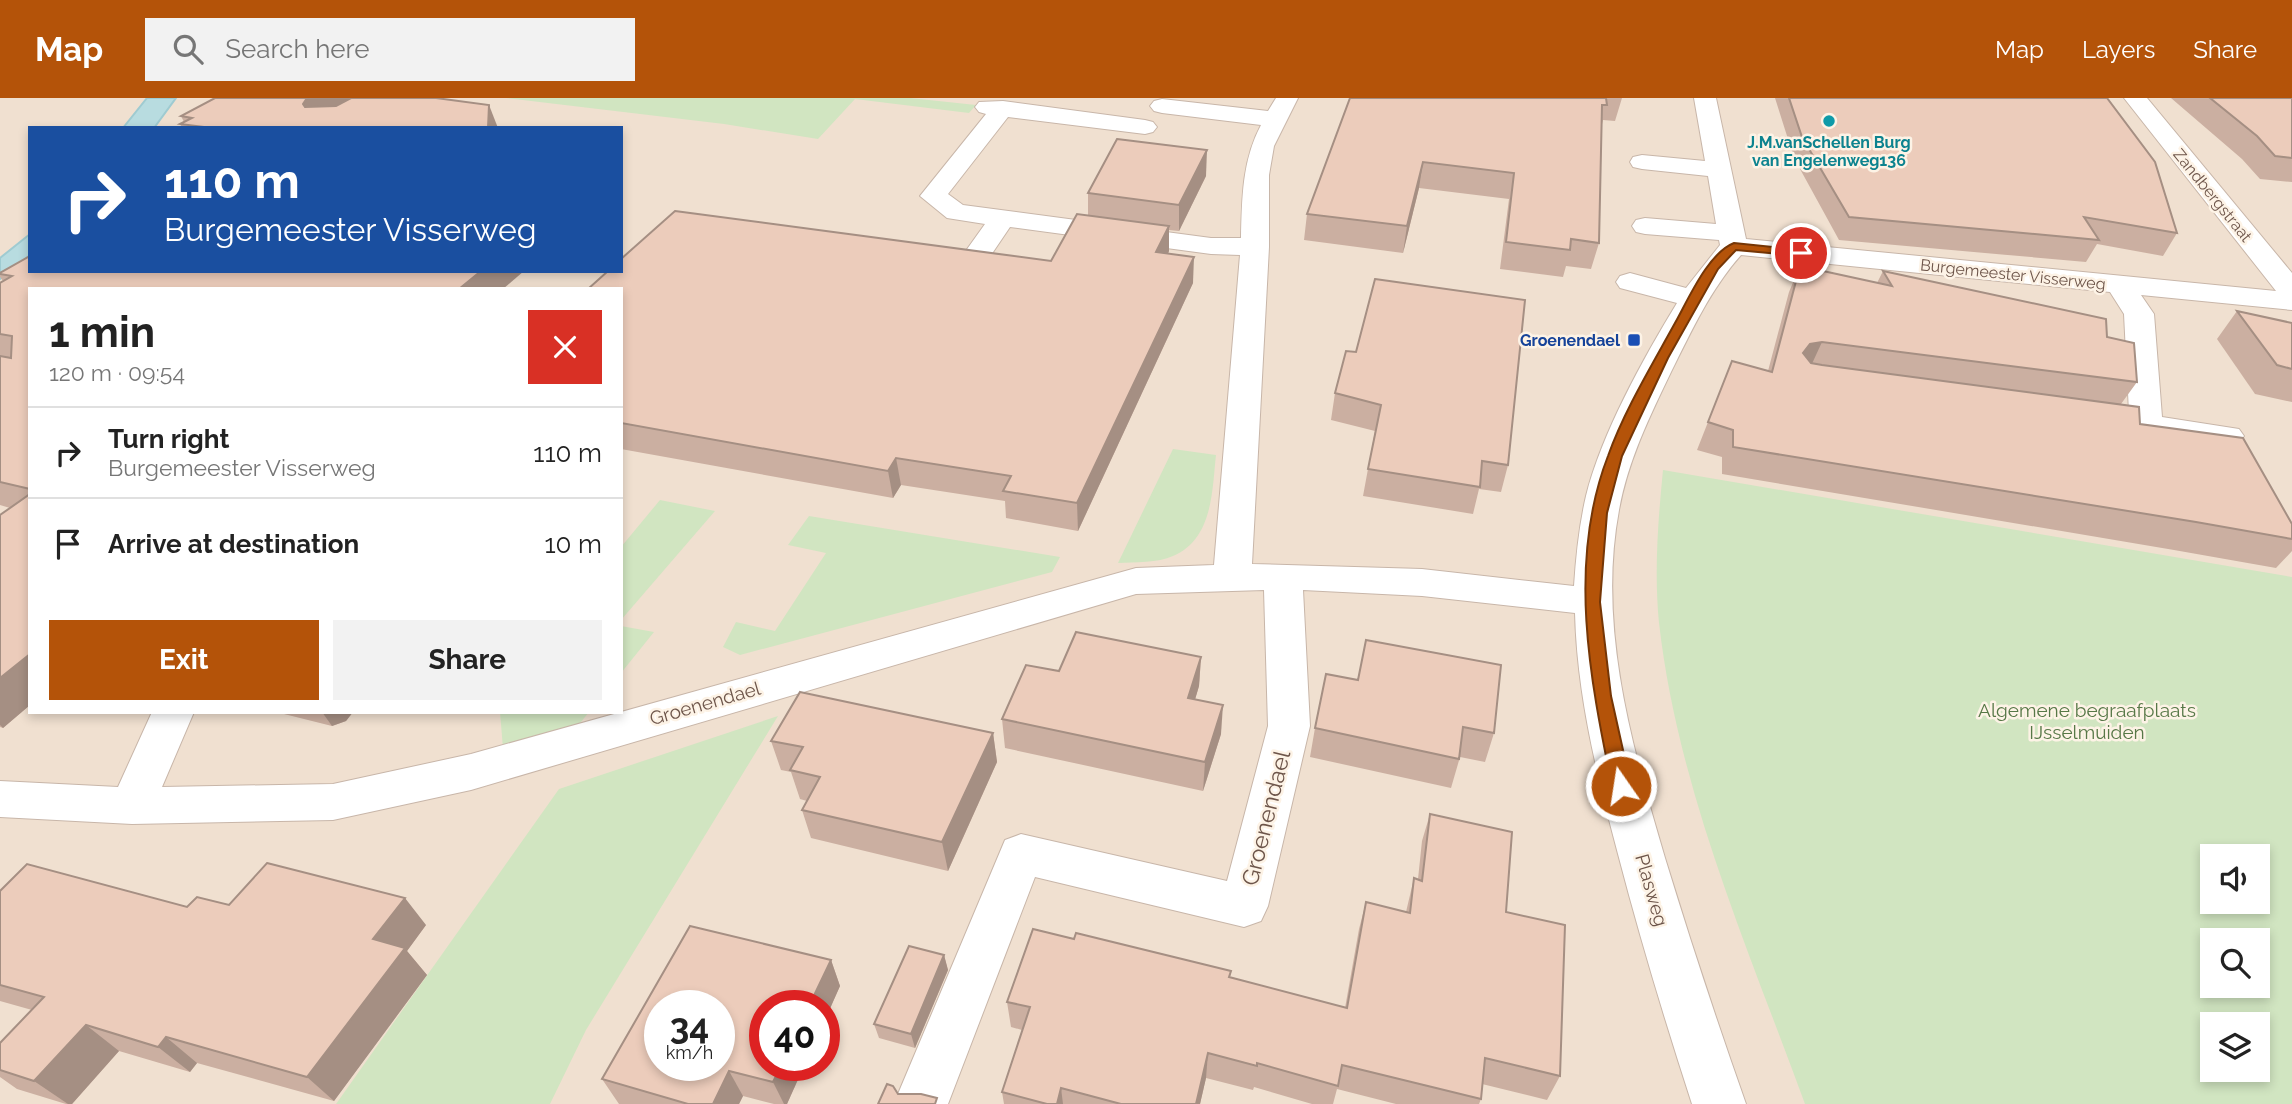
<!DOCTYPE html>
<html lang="en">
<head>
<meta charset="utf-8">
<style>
	body { margin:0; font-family:Raleway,sans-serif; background:#f2f2f2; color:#222; height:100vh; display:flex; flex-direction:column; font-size:26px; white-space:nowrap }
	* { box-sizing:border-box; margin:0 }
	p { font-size:23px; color:#767676 }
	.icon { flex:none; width:38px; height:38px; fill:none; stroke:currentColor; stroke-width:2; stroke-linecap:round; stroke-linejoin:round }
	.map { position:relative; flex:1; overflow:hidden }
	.panel { position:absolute; left:28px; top:189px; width:595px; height:427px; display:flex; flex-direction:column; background:#fff; border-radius:0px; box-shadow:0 4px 10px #0003 }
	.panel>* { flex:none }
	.top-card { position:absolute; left:28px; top:28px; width:595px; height:147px; border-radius:0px; box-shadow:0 4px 10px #0003; background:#1a4fa0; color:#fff; overflow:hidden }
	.buttons { position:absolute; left:2200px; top:746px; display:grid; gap:14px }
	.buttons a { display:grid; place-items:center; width:70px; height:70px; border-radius:0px; background:#fff; box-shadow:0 4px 10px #0003; font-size:35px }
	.speed { position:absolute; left:644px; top:892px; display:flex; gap:14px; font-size:35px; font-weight:700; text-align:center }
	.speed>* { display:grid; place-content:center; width:91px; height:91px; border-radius:50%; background:#fff; box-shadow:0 4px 10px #0003; line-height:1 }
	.speed small { font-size:18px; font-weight:400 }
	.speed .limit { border:10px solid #d22; background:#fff; color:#111 }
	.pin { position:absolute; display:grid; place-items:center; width:60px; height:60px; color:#fff; margin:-30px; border:4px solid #fff; border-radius:50%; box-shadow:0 2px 7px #0007 }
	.me { position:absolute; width:77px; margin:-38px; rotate:347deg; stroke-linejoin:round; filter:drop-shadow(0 0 5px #0008) }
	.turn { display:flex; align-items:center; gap:24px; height:147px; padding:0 21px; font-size:32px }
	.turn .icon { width:91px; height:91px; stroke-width:2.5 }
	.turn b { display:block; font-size:49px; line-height:60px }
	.round { display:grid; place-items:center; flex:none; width:74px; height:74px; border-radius:0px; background:#f2f2f2 }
	.summary { display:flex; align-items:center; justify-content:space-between; height:119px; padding:0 21px }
	h1 { font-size:42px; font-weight:700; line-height:52px }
	.button { display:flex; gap:14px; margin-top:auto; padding:14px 21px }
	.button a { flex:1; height:80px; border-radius:0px; background:#b45309; color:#fff; font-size:28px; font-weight:700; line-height:80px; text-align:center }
	.button a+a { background:#f2f2f2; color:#222 }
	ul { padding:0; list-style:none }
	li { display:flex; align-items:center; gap:21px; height:91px; padding:0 21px; border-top:2px solid #e0e0e0 }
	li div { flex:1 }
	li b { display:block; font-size:26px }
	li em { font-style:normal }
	header { display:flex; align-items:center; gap:42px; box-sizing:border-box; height:98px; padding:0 35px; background:#b45309; color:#fff }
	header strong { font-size:33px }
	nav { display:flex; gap:38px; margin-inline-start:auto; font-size:24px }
	.search { width:490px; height:63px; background:#f2f2f2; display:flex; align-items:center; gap:18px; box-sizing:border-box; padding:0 24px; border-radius:0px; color:#767676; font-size:26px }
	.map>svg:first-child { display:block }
</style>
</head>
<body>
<header>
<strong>Map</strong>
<div class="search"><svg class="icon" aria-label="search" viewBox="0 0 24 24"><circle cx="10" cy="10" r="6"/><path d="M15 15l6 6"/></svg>Search here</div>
<nav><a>Map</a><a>Layers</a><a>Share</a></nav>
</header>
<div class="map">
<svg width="2292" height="1006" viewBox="0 0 2292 1006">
	<rect width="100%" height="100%" fill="#f9efe1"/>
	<path fill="#f0e0d0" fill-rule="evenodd" d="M0 0H2292V1006H0ZM30 30H621V173H30ZM30 191H621V614H30ZM2212 758H2258V803H2212ZM2212 842H2258V887H2212ZM660 908H719V968H660ZM765 908H824V968H765ZM2212 926H2258V971H2212Z"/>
	<g fill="#d1e5c1" fill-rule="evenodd">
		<path d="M506 0H910L976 7 969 15 855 1 818 41 724 26Z"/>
		<path d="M1173 351 1216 357C1212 393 1213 441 1173 458 1158 465 1135 464 1118 465Z"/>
		<path d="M1663 372 2292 479V1006H1805C1748 850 1678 692 1659 525 1654 474 1658 423 1663 372ZM2212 758H2258V803H2212ZM2212 842H2258V887H2212ZM2212 926H2258V971H2212Z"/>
		<path d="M660 402 715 413 621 522V449Z"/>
		<path d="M809 418 1060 459 1052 474 740 557 723 549 736 524 775 533 826 455 788 447Z"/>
		<path d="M621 528 654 534 621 575Z"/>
		<path d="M500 614H589L577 629 503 651Z"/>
		<path d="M778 618 586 932 550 1006H336L559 691Z"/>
	</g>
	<g fill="#b8dce0" stroke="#9fcbd1" stroke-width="2">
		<path d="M147 0H176L154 30H123Z"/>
		<path d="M30 136V157L0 181V160Z"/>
	</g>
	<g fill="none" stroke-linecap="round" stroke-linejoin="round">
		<defs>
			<path id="minor" d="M1276 0H1298L1274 48 1269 77V149L1252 466 1422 471 1574 488C1576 458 1579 428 1586 398 1601 337 1644 259 1677 205L1620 190 1616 184 1620 178 1630 175 1686 190 1720 147 1719 142 1645 136 1636 134 1632 128 1636 122 1645 120 1716 126 1708 78 1642 71 1633 69 1630 64 1633 59 1642 57 1705 63 1694 0H1716L1746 141 2276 193 2124 0H2147L2292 175V212L2141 197 2154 216 2162 319 2239 331 2244 338 2239 345 2227 348 2078 326 2074 319 2078 312 2090 309 2129 314 2124 216 2110 194 1741 157C1710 192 1692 232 1671 274 1650 318 1628 362 1619 412 1597 529 1632 648 1665 760 1690 842 1717 924 1746 1006H1692C1665 923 1640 840 1618 756 1597 677 1577 597 1575 515L1422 498 1303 492 1310 628 1268 808 1261 823 1244 829 1035 779 948 1006H902L898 996 1005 742 1021 736 1227 783 1268 628 1264 492 1136 496 471 692 333 722 132 726 0 719V683L118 689 152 614H194L162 689 333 686 471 656 1136 470 1214 467 1240 157 1211 156 1010 129 989 160 979 162 969 160 965 154 985 126 947 120 920 98 986 16 979 14 975 9 979 4 1003 3 1145 22 1153 24 1157 29 1153 34 1145 36 1008 19 948 96 963 107 1211 140H1241C1242 100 1242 63 1261 27L1162 15 1154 13 1150 8 1154 3 1162 1 1268 13Z"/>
		</defs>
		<use href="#minor" stroke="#c8b6a9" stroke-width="2"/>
		<use href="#minor" fill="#fff" fill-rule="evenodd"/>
	</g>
	<g fill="#cbafa1">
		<path d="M349 0 498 30H182L180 26 184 24 181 18Z"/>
		<path d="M1350 0H1622L1615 23 1603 22 1602 26 1599 145 1591 171 1566 168 1563 179 1500 171 1509 101 1419 90 1403 155 1304 142 1307 116Z"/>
		<path d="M1775 0H2107L2177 135 2163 158 2097 146 2086 164 1839 142 1794 60Z"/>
		<path d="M2171 0H2292V84L2260 81 2242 61Z"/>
		<path d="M1206 78 1179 133 1169 132V153L1168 156 1193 185 1078 433 1006 420 1005 403 901 387 893 400 621 351V191L1051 163 1088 117V95Z"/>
		<path d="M30 158V607L3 630 0 629V417L10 410 0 407V185L3 183 0 179V175Z"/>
		<path d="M1800 168 1877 185 1883 173 2107 239 2137 284 2121 306 2140 326 2292 426V453L2276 470 2174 452 1722 376V359L1697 352 1732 263 1768 273 1789 194Z"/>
		<path d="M2237 213 2292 225V304L2255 296 2217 241Z"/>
		<path d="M1356 254 1508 367 1501 394 1479 391 1473 416 1363 398 1375 333 1331 322 1335 295Z"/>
		<path d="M1201 559 1199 588 1195 601 1221 636 1203 693 1005 650 1002 621 1059 573Z"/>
		<path d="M1326 576 1494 635 1485 664 1460 659 1451 690 1310 659 1315 630Z"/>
		<path d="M276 614H353L346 623 332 628Z"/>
		<path d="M993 635 997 664 948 773 811 740 802 712 807 703 800 701 791 674 781 672 771 643Z"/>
		<path d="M1430 716 1506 814 1560 978 1547 1002 1482 986 1481 1001 1479 1006H1396L1337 991 1333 1006H1312L1254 989 1253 992 1206 980 1200 1006H1004L1002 994 1022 932 1011 929 1007 904 1074 841 1231 873 1230 880 1345 910 1359 831 1366 804 1406 814 1414 780 1418 781 1422 743Z"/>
		<path d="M0 793 187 809 229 807 426 827 407 853 427 877 334 1003 197 965 190 974 119 953 72 1006H66L17 991 0 979V945L32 912 0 903Z"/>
		<path d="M944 857 948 872 915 950 879 940 874 926Z"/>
		<path d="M831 862 840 888 824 924V908L765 968H804L787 1006H774L743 998 739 1006H619L602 981Z"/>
	</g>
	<g fill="#a58f83">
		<path d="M307 0H349L351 5 320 23 303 6Z"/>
		<path d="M489 7 498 30H488Z"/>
		<path d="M1207 52 1206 78 1179 133V107Z"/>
		<path d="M1423 64 1419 90 1403 155 1407 128Z"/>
		<path d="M1169 128V153L1156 180V154Z"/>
		<path d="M1194 159 1193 185 1078 433 1077 405Z"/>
		<path d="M481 173H524L503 191H459Z"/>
		<path d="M1822 244 1810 270 1803 255 1810 246Z"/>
		<path d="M896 360 901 387 893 400 888 373Z"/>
		<path d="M30 556V607L3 630 0 627V580Z"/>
		<path d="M1201 559 1199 588 1187 629 1188 600Z"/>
		<path d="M1223 607 1221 636 1203 693 1205 664Z"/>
		<path d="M322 614H353L346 623 332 628Z"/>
		<path d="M993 635 997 664 948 773 942 744Z"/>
		<path d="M405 800 426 827 407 853 427 877 334 1003 307 979 373 841Z"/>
		<path d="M944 857 948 872 915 950 911 936Z"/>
		<path d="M831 862 840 888 824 924V908H809Z"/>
		<path d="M86 927 119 953 72 1006H68L34 983Z"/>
		<path d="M166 939 197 965 190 974 158 949Z"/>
		<path d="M1208 955 1206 980 1200 1006H1196Z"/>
		<path d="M781 968H804L787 1006H784L773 984Z"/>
		<path d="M729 973 743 998 739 1006H713Z"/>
		<path d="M1061 990 1063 1006H1057Z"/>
	</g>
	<g fill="#ecccbb" stroke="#a58f83" stroke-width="2" fill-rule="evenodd">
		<path d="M215 0H307L303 6 305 9 336 8 351 0H436L489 7 488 30H212L180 26 192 20 181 18Z"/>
		<path d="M1350 0H1606L1607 7H1602L1599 145 1571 141 1570 152 1506 144 1514 75 1423 64 1407 128 1307 116Z"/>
		<path d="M1789 0H2107L2155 64 2177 135 2084 119 2099 142 1849 119 1802 39Z"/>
		<path d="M2210 0H2292V60L2275 58 2257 38Z"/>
		<path d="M1117 41 1207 52 1179 107 1088 95Z"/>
		<path d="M675 113 1051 163 1077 116 1169 128 1156 154 1194 159 1077 405 1003 393 1011 378 896 360 888 373 621 325V191H588L608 173H621V161Z"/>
		<path d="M30 158V173H481L459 191H30V391L0 384V258L11 260 12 238 0 236V185L12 178 0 176V175Z"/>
		<path d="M1800 168 1892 188 1883 173 2106 221 2107 239 2134 245 2137 284 1822 244 1810 246 1803 255 1811 265 1822 267 2139 309 2140 326 2243 340 2292 426V441L2196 424 1733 349V332L1708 324 1732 263 1772 274Z"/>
		<path d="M1375 181 1525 202 1508 367 1482 363 1480 389 1368 371 1381 307 1335 295 1346 253 1356 254Z"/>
		<path d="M2237 213 2292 225V271L2277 267Z"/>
		<path d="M30 396V556L0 580V417Z"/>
		<path d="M1076 534 1201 559 1188 600 1223 607 1205 664 1002 621 1026 567 1059 573Z"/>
		<path d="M1366 542 1501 567 1494 635 1463 629 1459 661 1315 630 1326 576 1358 582Z"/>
		<path d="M800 594 993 635 942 744 802 712 820 679 790 672 803 649 771 643Z"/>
		<path d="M1430 716 1512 734 1506 814 1565 827 1560 978 1485 960 1481 1001 1342 967 1338 988 1257 965V968L1208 955 1196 1006H1121L1061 990 1057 1006H1047L1002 994 1030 909 1007 904 1033 831 1074 841 1076 835 1231 873 1229 879 1347 910 1366 804 1410 815 1414 780 1422 783Z"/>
		<path d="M267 765 405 800 373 841 405 850 307 979 166 939 158 949 86 927 34 983 0 972V945L44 899 0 887V793L27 766 187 809 197 799 229 807Z"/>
		<path d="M690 828 831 862 809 908H765V968H781L773 984 729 973 713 1006H688L602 981ZM660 908H719V968H660Z"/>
		<path d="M909 848 944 857 911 936 874 926Z"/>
		<path d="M887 986 893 988 898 996H921L937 1000 935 1006H878Z"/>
	</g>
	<path fill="#b45309" stroke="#753606" stroke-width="2" d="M1734 145 1801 152 1807 155 1801 158 1736 152 1718 171 1668 260 1622 358 1607 415 1600 504 1611 598 1631 688 1628 693 1621 695 1615 693 1612 688C1590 581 1567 464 1608 358 1624 313 1652 267 1675 225 1688 202 1708 155 1734 145Z"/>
	<circle fill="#0f9aa8" stroke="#fdf3e6" stroke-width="2.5" cx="1829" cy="23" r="7"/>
	<rect fill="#1a4fb4" stroke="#fdf3e6" stroke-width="2.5" x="1627" y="235" width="14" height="14" rx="3.5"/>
	<g text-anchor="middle" stroke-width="5" stroke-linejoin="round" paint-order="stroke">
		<g font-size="16" font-weight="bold" fill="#0d838f" stroke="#fdf3e6">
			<text x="1829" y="50">J.M.vanSchellen Burg<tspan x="1829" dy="18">van Engelenweg136</tspan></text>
		</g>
		<g font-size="16" fill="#6d554a" stroke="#fdf3e6">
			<text transform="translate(2213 97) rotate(51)" y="6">Zandbergstraat</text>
			<text transform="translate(2013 176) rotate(6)" y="6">Burgemeester Visserweg</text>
		</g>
		<g font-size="16" font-weight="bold" fill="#164399" stroke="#fdf3e6" text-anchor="end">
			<text x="1620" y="248">Groenendael</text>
		</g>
		<g font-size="19" fill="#6d554a" stroke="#fdf3e6">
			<text transform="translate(705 605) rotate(-16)" y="7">Groenendael</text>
			<text transform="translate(1652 792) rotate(74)" y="7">Plasweg</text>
		</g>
		<g font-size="19" fill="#577847" stroke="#fdf3e6">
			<text x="2087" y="619">Algemene begraafplaats<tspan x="2087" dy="22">IJsselmuiden</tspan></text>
		</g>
		<g font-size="23" fill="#6d554a" stroke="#fdf3e6">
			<text transform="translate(1266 720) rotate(-76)" y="8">Groenendael</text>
		</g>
	</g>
</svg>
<div class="buttons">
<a><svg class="icon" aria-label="sound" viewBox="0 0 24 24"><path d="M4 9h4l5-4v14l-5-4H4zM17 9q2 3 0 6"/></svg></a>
<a><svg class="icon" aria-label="search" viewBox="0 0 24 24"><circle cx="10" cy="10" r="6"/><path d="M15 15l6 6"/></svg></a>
<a><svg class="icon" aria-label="layers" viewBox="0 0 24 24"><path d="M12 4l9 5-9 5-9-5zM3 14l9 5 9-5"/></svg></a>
</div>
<div class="speed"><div>34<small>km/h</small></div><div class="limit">40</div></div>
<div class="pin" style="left:1801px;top:155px;background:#d93025"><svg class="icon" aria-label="arrive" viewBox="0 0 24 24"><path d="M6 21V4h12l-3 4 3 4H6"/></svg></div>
<svg class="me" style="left:1621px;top:688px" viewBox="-20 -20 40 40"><circle r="17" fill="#b45309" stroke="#fff" stroke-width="3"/><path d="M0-11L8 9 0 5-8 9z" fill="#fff"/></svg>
<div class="top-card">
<div class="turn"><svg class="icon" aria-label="right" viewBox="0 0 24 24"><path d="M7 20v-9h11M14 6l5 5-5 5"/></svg><div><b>110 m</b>Burgemeester Visserweg</div></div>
</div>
<section class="panel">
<div class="summary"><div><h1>1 min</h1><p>120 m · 09:54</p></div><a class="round" style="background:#d93025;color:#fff"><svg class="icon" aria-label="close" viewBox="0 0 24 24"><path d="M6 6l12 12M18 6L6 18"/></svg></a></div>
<ul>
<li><svg class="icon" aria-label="right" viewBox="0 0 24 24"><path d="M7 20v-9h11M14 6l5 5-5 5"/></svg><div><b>Turn right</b><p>Burgemeester Visserweg</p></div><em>110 m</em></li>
<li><svg class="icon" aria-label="arrive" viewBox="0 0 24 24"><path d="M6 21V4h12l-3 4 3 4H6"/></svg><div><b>Arrive at destination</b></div><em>10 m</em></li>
</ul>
<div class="button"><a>Exit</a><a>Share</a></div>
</section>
</div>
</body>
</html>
